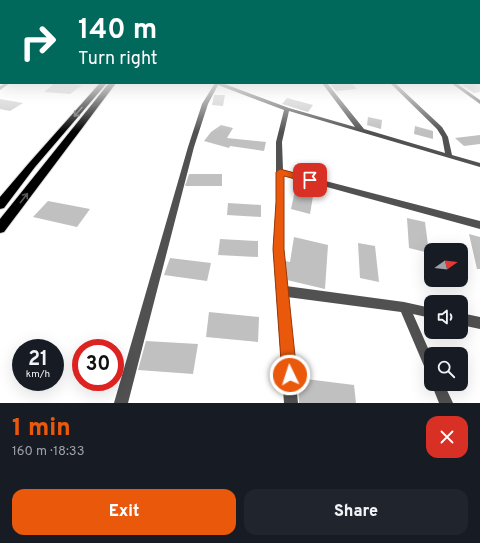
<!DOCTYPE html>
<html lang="en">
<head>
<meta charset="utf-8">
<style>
	body { margin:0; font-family:Overpass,sans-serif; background:#20242c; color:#f1f3f6; height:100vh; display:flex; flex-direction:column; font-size:15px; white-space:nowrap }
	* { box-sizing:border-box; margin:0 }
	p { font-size:13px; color:#9ea1a6 }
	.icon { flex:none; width:22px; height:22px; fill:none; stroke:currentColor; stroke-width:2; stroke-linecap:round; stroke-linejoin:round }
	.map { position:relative; height:403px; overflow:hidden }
	.panel { display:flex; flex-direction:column; background:#171b24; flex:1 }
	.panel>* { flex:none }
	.banner { position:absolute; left:0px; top:0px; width:480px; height:84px; box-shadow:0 4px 16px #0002; background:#00695c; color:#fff; overflow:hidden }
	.needle { width:26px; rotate:76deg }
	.controls { position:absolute; left:424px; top:243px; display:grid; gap:8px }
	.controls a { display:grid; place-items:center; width:44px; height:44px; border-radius:8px; background:#171b24; box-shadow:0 4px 16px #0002; font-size:20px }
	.speed { position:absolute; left:12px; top:339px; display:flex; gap:8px; font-size:20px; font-weight:700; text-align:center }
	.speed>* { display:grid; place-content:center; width:52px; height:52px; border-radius:50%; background:#171b24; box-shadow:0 4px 16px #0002; line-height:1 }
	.speed small { font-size:10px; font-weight:400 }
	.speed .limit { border:6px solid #d22; background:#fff; color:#111 }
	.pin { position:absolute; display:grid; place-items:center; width:34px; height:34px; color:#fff; margin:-17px; border-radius:8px; box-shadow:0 2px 6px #0006 }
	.me { position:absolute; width:44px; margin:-22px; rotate:356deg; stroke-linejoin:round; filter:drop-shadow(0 0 3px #0008) }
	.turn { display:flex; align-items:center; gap:14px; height:84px; padding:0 12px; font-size:18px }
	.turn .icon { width:52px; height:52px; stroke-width:2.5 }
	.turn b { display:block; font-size:28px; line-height:34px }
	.round { display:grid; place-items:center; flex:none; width:42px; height:42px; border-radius:12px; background:#20242c }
	.headline { display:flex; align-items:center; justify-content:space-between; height:68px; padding:0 12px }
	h1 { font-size:24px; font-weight:800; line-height:30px; color:#ea580c }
	.cta { display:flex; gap:8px; margin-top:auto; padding:8px 12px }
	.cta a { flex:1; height:46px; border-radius:12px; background:#ea580c; color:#fff; font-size:16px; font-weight:800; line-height:46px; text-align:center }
	.cta a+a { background:#20242c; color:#f1f3f6 }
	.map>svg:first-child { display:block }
</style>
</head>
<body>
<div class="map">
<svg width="480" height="403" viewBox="0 0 480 403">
	<rect width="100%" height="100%" fill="#fff"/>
	<g fill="#c0c0c0">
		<path d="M55 83H66L82 85 70 94 44 92Z"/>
		<path d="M330 83H351L357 89 336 91Z"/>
		<path d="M480 83V92L474 93 462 85Z"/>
		<path d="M214 95H225L223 106 212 105Z"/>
		<path d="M287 98 313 105 308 112 282 104Z"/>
		<path d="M0 99 23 103 10 111 0 109Z"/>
		<path d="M368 117 382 120 381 129 367 125Z"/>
		<path d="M221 125 233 128 227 138 266 142 264 151 230 146 229 148 204 141 211 132Z"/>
		<path d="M415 126 433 131V139L414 134Z"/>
		<path d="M480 135V144L464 146 455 138Z"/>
		<path d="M189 174H222V186H185Z"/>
		<path d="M296 186 314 190 310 214 291 209Z"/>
		<path d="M48 201 90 209 77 227 33 217Z"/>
		<path d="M228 203 261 205V217L227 215Z"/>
		<path d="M407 218 425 222 429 253 409 248Z"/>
		<path d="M469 234 480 237V269H477Z"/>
		<path d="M294 237 328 245 325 289 287 280 285 261 290 262Z"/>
		<path d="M220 239 258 241V257L218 255Z"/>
		<path d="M358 243 375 246 379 282 360 278Z"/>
		<path d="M170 258 211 263 207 281 164 275Z"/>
		<path d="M209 312 259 317 258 342 206 337Z"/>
		<path d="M146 341 198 344 193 374 138 370Z"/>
		<path d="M298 378 354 385 356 403H299Z"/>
	</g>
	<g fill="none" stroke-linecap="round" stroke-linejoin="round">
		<defs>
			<g id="trunk">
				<path d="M100 83H107L35 167 4 208 0 209V197L29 163Z"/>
				<path d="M109 83H116L4 232 0 233V219Z"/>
			</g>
		</defs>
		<use href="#trunk" stroke="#dbdbdb" stroke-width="2"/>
		<g fill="#515151" fill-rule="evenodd">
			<path d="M5 83H10L0 90V86Z"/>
			<path d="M215 83H222L289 108 355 127 322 83H327L364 129 445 153 442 137 437 129 390 83H395L442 127 448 137 452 155 480 163V167L289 111 282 142 283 170 480 221V229L283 175 284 202 283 249 286 286 404 302 431 308V318L413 314 431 355V375L427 373 401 312 287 297 298 403H284L273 249 276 202V142L284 110 218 85 208 104 194 147 128 403H114L188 147 202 104Z"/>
			<path d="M451 83H456L480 100V104Z"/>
			<path d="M461 313 480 317V329L461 325Z"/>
			<path d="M431 383 444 384 453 403H439Z"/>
		</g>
		<use href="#trunk" fill="#000" fill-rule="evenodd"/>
	</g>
	<defs><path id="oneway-shaft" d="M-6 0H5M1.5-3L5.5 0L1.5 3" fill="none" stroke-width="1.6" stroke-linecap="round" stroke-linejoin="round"/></defs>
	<g stroke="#595959">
		<use href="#oneway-shaft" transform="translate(78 112) rotate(131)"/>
		<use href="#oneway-shaft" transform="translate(24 198) rotate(-52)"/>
	</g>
	<linearGradient id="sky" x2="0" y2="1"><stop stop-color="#8baccb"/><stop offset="0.57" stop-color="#fff"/><stop offset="1" stop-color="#fff" stop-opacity="0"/></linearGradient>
	<rect width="480" height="132" fill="url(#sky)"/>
	<path fill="#ea580c" stroke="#983908" d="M280 169 313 178 315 180 310 183 284 176V249L297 375 295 380 290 382 284 380 282 375 273 249 276 202V172Z"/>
</svg>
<div class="controls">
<a><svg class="needle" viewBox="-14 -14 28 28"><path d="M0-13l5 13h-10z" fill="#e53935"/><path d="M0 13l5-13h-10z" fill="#9ea1a6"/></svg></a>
<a><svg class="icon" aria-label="sound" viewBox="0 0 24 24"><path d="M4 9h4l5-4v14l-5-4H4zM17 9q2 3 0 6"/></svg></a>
<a><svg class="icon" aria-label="search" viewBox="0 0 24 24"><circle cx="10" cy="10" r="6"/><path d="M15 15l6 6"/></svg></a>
</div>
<div class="speed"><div>21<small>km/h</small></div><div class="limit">30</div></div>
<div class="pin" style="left:310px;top:180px;background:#d93025"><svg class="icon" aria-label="arrive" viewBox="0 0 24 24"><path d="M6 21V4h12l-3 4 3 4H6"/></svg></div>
<svg class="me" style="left:290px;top:375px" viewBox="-20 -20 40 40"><circle r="17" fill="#ea580c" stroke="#fff" stroke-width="3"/><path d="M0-11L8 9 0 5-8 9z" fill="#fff"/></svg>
<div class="banner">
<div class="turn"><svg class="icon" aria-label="right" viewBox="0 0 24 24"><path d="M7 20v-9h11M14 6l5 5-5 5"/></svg><div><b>140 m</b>Turn right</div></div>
</div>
</div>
<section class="panel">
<div class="headline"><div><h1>1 min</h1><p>160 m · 18:33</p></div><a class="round" style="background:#d93025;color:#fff"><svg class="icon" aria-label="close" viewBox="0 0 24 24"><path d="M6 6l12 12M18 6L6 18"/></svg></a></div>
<div class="cta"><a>Exit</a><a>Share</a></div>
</section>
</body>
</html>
